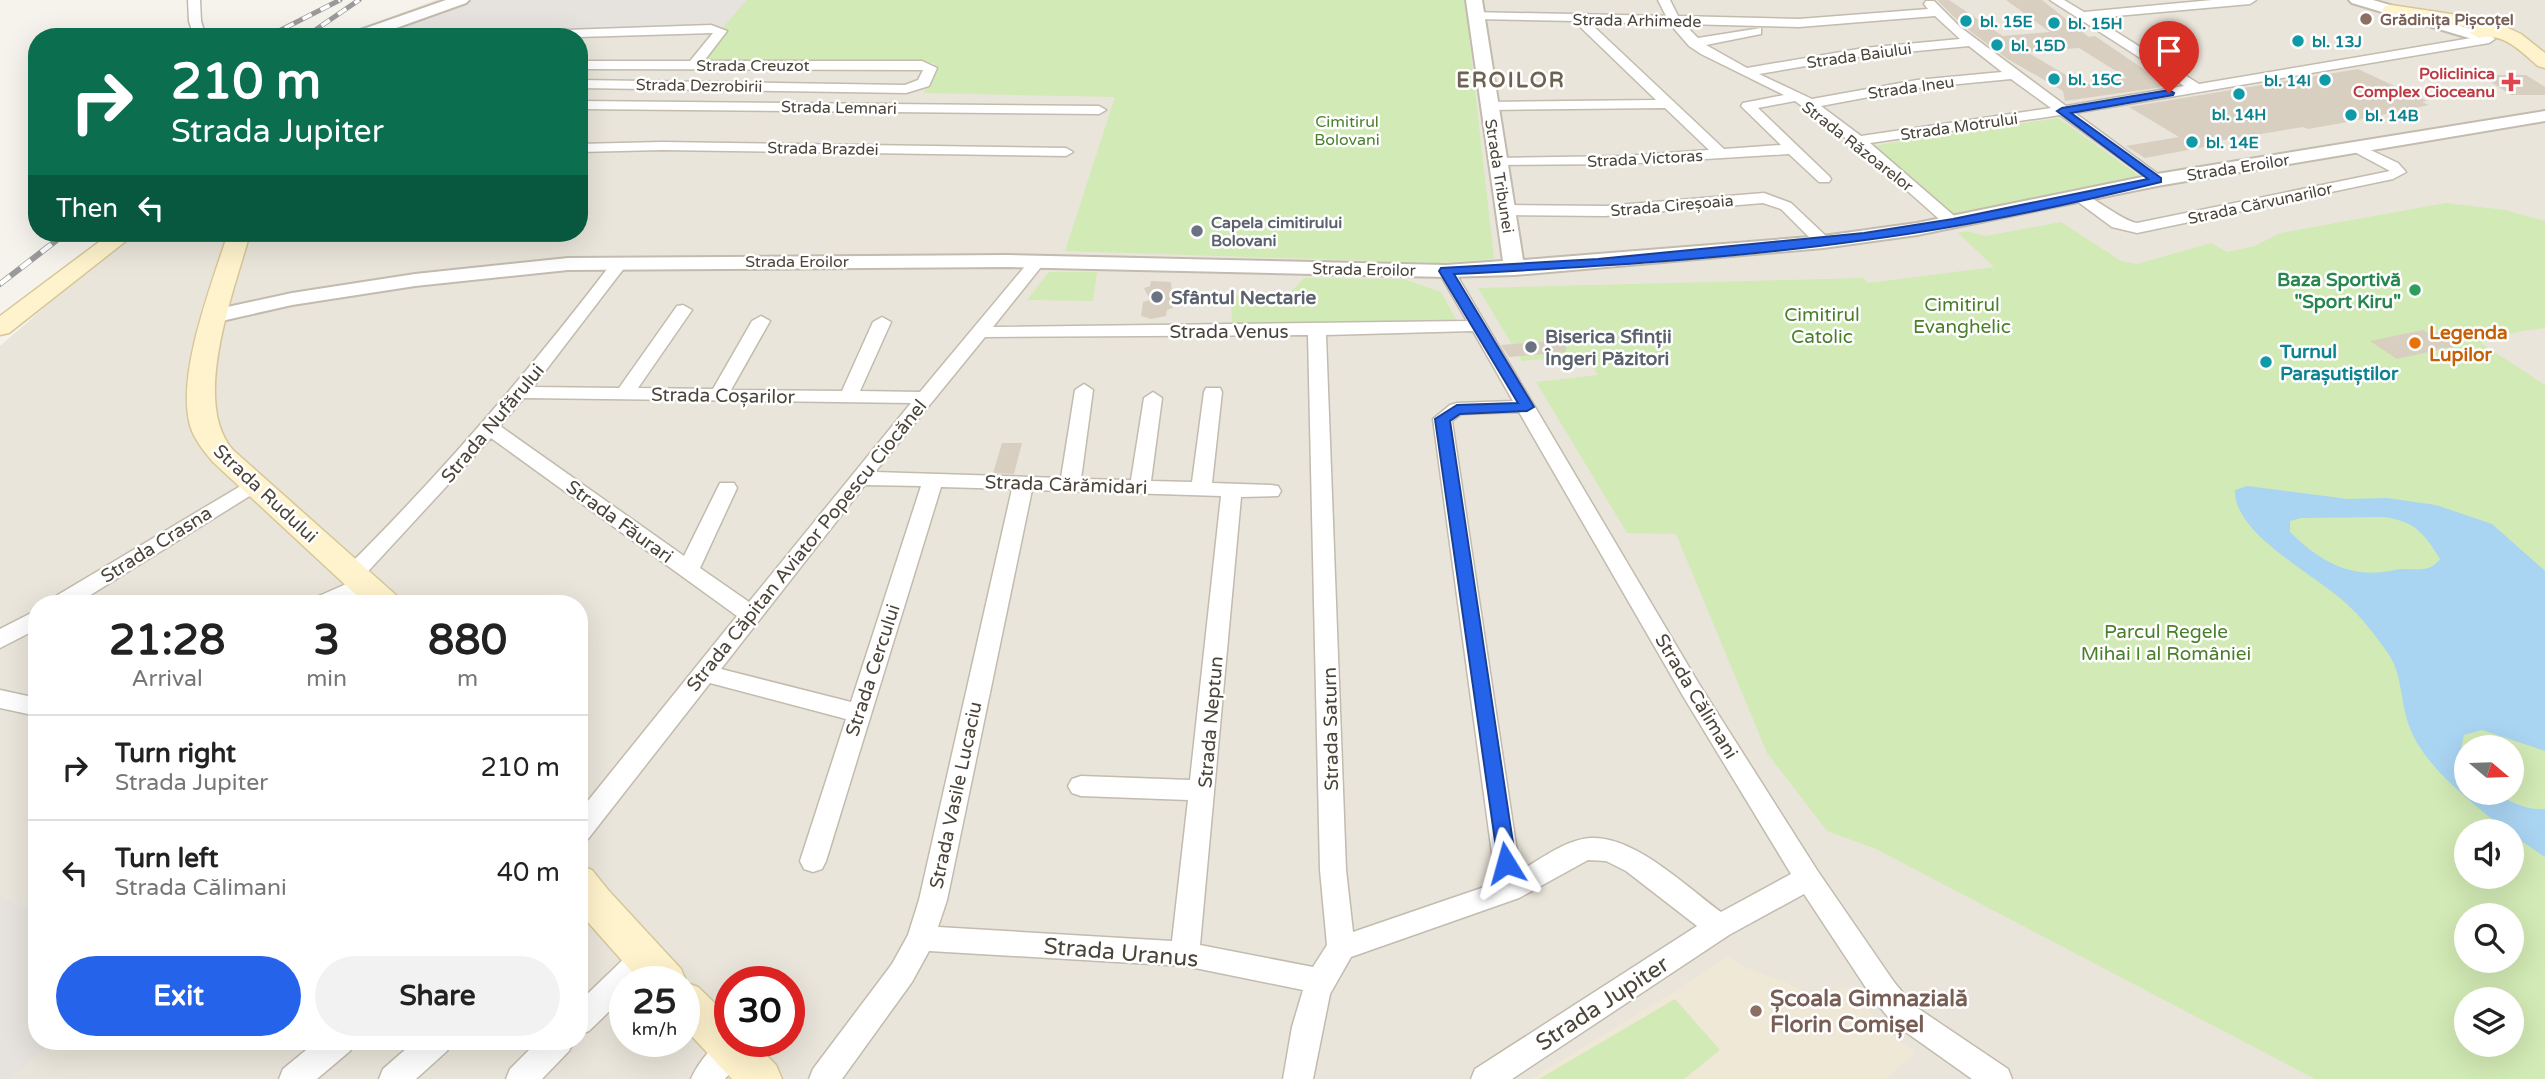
<!DOCTYPE html>
<html lang="en">
<head>
<meta charset="utf-8">
<style>
	body { margin:0; font-family:"Varela Round",sans-serif; background:#f2f2f2; color:#222; height:100vh; display:flex; flex-direction:column; font-size:26px; white-space:nowrap }
	* { box-sizing:border-box; margin:0 }
	p { font-size:23px; color:#767676 }
	.icon { flex:none; width:38px; height:38px; fill:none; stroke:currentColor; stroke-width:2; stroke-linecap:round; stroke-linejoin:round }
	.map { position:relative; flex:1; overflow:hidden }
	.sheet { position:absolute; left:28px; top:595px; width:560px; height:455px; display:flex; flex-direction:column; background:#fff; border-radius:28px; box-shadow:0 7px 28px #0002 }
	.sheet>* { flex:none }
	.hud { position:absolute; left:28px; top:28px; width:560px; height:214px; border-radius:28px; box-shadow:0 7px 28px #0002; background:#0b6e4f; color:#fff; overflow:hidden }
	.needle { width:46px; rotate:109deg }
	.buttons { position:absolute; left:2454px; top:735px; display:grid; gap:14px }
	.buttons a { display:grid; place-items:center; width:70px; height:70px; border-radius:50%; background:#fff; box-shadow:0 7px 28px #0002; font-size:35px }
	.speed { position:absolute; left:609px; top:966px; display:flex; gap:14px; font-size:35px; font-weight:700; text-align:center }
	.speed>* { display:grid; place-content:center; width:91px; height:91px; border-radius:50%; background:#fff; box-shadow:0 7px 28px #0002; line-height:1 }
	.speed small { font-size:18px; font-weight:400 }
	.speed .limit { border:10px solid #d22; background:#fff; color:#111 }
	.pin { position:absolute; display:grid; place-items:center; width:60px; height:60px; color:#fff; margin:-72px -30px; border-radius:50% 50% 50% 0; rotate:-45deg; box-shadow:0 0 7px #0007 }
	.pin .icon { rotate:45deg }
	.me { position:absolute; width:77px; margin:-38px; rotate:352deg; stroke-linejoin:round; filter:drop-shadow(0 0 5px #0008) }
	.turn { display:flex; align-items:center; gap:24px; height:147px; padding:0 28px; font-size:32px }
	.turn .icon { width:91px; height:91px; stroke-width:2.5 }
	.turn b { display:block; font-size:49px; line-height:60px }
	.then { display:flex; align-items:center; height:66px; padding:0 28px; background:#0003; gap:14px; font-size:26px }
	.eta { display:flex; justify-content:space-evenly; align-items:center; height:119px; text-align:center }
	.eta b { font-size:42px; font-weight:700; line-height:49px }
	.button { display:flex; gap:14px; margin-top:auto; padding:14px 28px }
	.button a { flex:1; height:80px; border-radius:42px; background:#2563eb; color:#fff; font-size:28px; font-weight:700; line-height:80px; text-align:center }
	.button a+a { background:#f2f2f2; color:#222 }
	ul { padding:0; list-style:none }
	li { display:flex; align-items:center; gap:21px; height:105px; padding:0 28px; border-top:2px solid #e0e0e0 }
	li div { flex:1 }
	li b { display:block; font-size:26px }
	li em { font-style:normal }
	.map>svg:first-child { display:block }
</style>
</head>
<body>
<div class="map">
<svg width="2545" height="1079" viewBox="0 0 2545 1079">
	<rect width="100%" height="100%" fill="#f6f3ec"/>
	<path fill="#eae5da" fill-rule="evenodd" d="M436 0H2545V1079H11L54 1041H579V604H37V915L0 895V346L130 233H579V37H338ZM2466 747H2511V793H2466ZM2466 831H2511V877H2466ZM2466 915H2511V961H2466ZM625 982H684V1041H625ZM730 982H789V1041H730ZM2466 999H2511V1045H2466Z"/>
	<g fill="#e6e2dd">
		<path d="M476 0H747L724 26 457 37H366Z"/>
		<path d="M0 895 37 915V1041H54L11 1079H0Z"/>
	</g>
	<path fill="#efe8d6" d="M1728 956 1744 967 1783 981 1812 996 1851 987 1880 1025 1915 1053 1885 1079H1531L1675 991Z"/>
	<g fill="#d2eab5" fill-rule="evenodd">
		<path d="M747 0H1465L1494 259 1438 263 1065 251 1115 97 924 93 935 63H700L724 26Z"/>
		<path d="M2058 118 2141 177 1954 216 1872 146Z"/>
		<path d="M2446 203 2505 210 2545 221V328L2521 331 2481 343 2545 385V1079H2315L1876 849 1827 831 1767 753 1676 534 1627 533 1536 382 1598 375 1586 356 1522 361 1478 288 1863 278 1868 283 1994 267 1958 233 1966 231 1986 236 2061 222 2121 261 2137 264 2211 243 2227 252 2255 246 2280 233ZM2466 747H2511V793H2466ZM2466 831H2511V877H2466ZM2466 915H2511V961H2466ZM2466 999H2511V1045H2466Z"/>
		<path d="M1049 272H1097L1093 301 1027 300Z"/>
		<path d="M1304 278 1404 279 1441 292 1457 321 1236 330 1232 326 1231 295 1289 294Z"/>
		<path d="M1675 999 1720 1050 1684 1079H1539Z"/>
	</g>
	<path fill="#a9d4f2" fill-rule="evenodd" d="M2247 486 2348 499 2387 498 2436 505 2492 524 2545 571V751L2482 730 2464 735 2459 757 2466 769V793C2475 793 2487 791 2495 794 2512 801 2525 811 2545 809V857L2511 834V831H2507C2477 807 2440 779 2419 746 2400 716 2405 692 2394 664 2390 653 2362 618 2352 609 2323 578 2233 536 2235 490ZM2383 517C2415 521 2424 533 2440 559 2427 576 2412 566 2395 570 2351 580 2321 562 2290 532V521L2301 518Z"/>
	<g fill="#d8cfc1" fill-rule="evenodd">
		<path d="M1937 0H1949L2003 36 2050 32 2006 0H2042L2089 37 2095 36 2145 70 2150 69 2177 85 2065 101 2063 91 2006 58 1962 25ZM2079 48 2127 78 2083 85 2027 52Z"/>
		<path d="M2358 69 2427 101 2422 102 2429 105 2348 122 2308 129 2303 127 2217 141 2221 144 2145 158 2126 146 2179 137 2129 107Z"/>
		<path d="M2480 75H2526L2545 87V95H2511Z"/>
		<path d="M1151 281 1171 282 1173 308 1167 310 1166 316 1151 319 1141 316 1143 302 1150 300 1144 288 1150 286Z"/>
		<path d="M2423 330 2430 334 2440 332 2460 345 2397 359 2370 341Z"/>
		<path d="M1566 340V352L1509 357 1501 345Z"/>
		<path d="M1002 443H1022L1014 474 993 473Z"/>
	</g>
	<g fill="none" stroke-linecap="round" stroke-linejoin="round">
		<defs>
			<g id="minor">
				<path d="M188 0H200L201 21 206 37H194L189 21Z"/>
				<path d="M1658 0H1670L1678 16 1799 19 1928 9 1924 4 1926 1H1934L1960 27 2066 106 2184 86 2050 0H2064L2084 12 2212 0H2256L2250 4 2094 18 2199 84 2489 35 2495 39 2489 43 2075 113 2162 177 2165 180 2162 183 2157 185 2060 115 1870 143 1959 220 1961 223 1959 226H1947L1859 148 1795 101 1758 108 1829 176 1831 179 1829 182H1819L1789 154 1623 164 1492 165 1490 162 1492 159 1497 158 1623 156 1709 150 1665 108 1489 110 1482 106 1489 102 1656 100 1574 21 1475 19 1469 15 1471 12 1666 16ZM1935 16 1960 39 1864 48 1747 68 1706 45 1761 34V28L1698 38 1684 24 1799 27ZM1589 22 1670 24 1689 46 1701 54 1784 95 1743 103 1741 106 1781 145 1724 149ZM1969 46 2002 72 1917 80 1812 99 1759 74 1864 56ZM2011 79 2051 108 1861 136 1821 106 1917 88Z"/>
				<path d="M711 25 727 31 704 61H922L937 68 929 86 906 93 579 88V80L905 85 918 80 923 70 579 69V61H690L713 33 579 37H471L477 33Z"/>
				<path d="M579 101 1099 106 1106 110 1099 114 579 109Z"/>
				<path d="M662 142 1066 148 1073 152 1066 156 662 150 579 152V144Z"/>
				<path d="M2356 143 2398 163 2406 172 2393 179 2137 233 2112 227 2070 196 2073 193C2087 189 2117 219 2137 223L2390 171 2351 150 2349 147Z"/>
				<path d="M1764 193 1791 203 1829 239 1831 242 1829 245H1817L1781 209 1763 203 1605 216 1505 215 1497 210 1505 205 1605 206Z"/>
				<path d="M1037 257 1045 262 993 327 1467 321 1438 271 1440 267H1452L1699 684 1817 870 1894 982 1913 1005 2008 1069 2012 1079H1972L1893 1023 1874 1000 1804 894 1729 935 1512 1079H1471L1475 1069 1697 926 1626 871 1606 861 1588 860 1519 898 1351 957 1330 994 1313 1079H1283L1292 1027 1303 990 1185 966 929 951 912 982 842 1079H809L813 1069 892 964 908 935 919 900 1012 489 941 487 826 861 822 869 813 872 804 869 800 861 846 719 710 683 588 839 579 842V812L737 616 491 438 361 579 373 580 376 585C364 605 329 604 309 604L312 599 353 581 345 579 342 574 345 569C443 472 531 369 614 260H626L628 263 533 387 619 388 677 306 683 305 692 310 638 388 713 389 752 321 761 316 770 321 731 390 842 391 873 322 882 317 891 322 860 391 920 392 1031 259ZM1473 331 1513 401 1457 403 1450 405 1433 419 1496 883 1353 932 1346 870 1326 335ZM1308 335 1320 870 1327 945 1313 967 1200 945 1241 497 1278 496 1281 491 1278 486 1271 485 1212 483 1222 392 1220 388H1206L1204 392 1192 482 1151 481 1162 398 1153 392 1144 398 1131 480 1081 479 1093 390 1084 384 1075 390 1061 478 875 472 985 337ZM524 398 911 403 749 602 700 568 737 488 734 483H720L684 556 500 426ZM1519 412 1683 696 1791 874 1721 912C1687 887 1634 835 1590 838 1565 840 1541 859 1520 871L1452 421 1461 414ZM865 485 921 486 851 702 721 669ZM1032 490 1221 496 1190 780 1081 776 1072 779 1068 786 1072 793 1081 796 1188 800 1172 941 938 927 947 900Z"/>
				<path d="M254 478 261 479 264 484 261 489 76 604H48L51 599Z"/>
				<path d="M37 610V629L0 648V629Z"/>
				<path d="M0 690 37 698V716L0 708Z"/>
				<path d="M644 946 654 949 658 958 654 967 639 982H625V996L589 1031 579 1035V1002L634 949Z"/>
				<path d="M730 1036V1041H743L747 1049 742 1059 725 1079H691C698 1063 714 1042 730 1036Z"/>
				<path d="M317 1041H355L350 1051 317 1079H279L283 1069Z"/>
				<path d="M415 1041H452L447 1051 416 1079H379L383 1069Z"/>
				<path d="M538 1041H574L569 1051 542 1079H506L510 1069Z"/>
			</g>
			<g id="tertiary">
				<path d="M446 0H469L466 3 371 37H347L349 34Z"/>
				<path d="M1466 0H1482L1523 260 1823 236 1917 223 2157 174 2545 111V121L2157 186 1917 235 1823 248 1514 275 1446 277 1007 267 568 270 415 286 292 305 217 322 209 321 206 316 209 311 292 293 415 274 568 258 1007 255 1446 265 1503 261Z"/>
				<path d="M2349 0H2373L2491 35 2493 38 2485 43 2479 41 2352 3Z"/>
			</g>
			<g id="secondary">
				<path d="M2391 5 2504 22 2506 27 2521 34 2545 53V68L2538 66C2520 51 2504 32 2479 38L2470 33 2476 28 2385 14 2382 10 2385 6Z"/>
				<path d="M111 233H136L9 333 0 335V316Z"/>
				<path d="M228 233H250C235 289 190 402 233 450L397 596 401 604H366L213 462C203 450 192 437 189 421 178 369 212 284 228 233Z"/>
				<path d="M579 865 592 870 609 891 681 969 687 983 698 987 730 1018V1041H753L776 1065 782 1079H732L684 1028V982H641L579 912Z"/>
			</g>
		</defs>
		<use href="#minor" stroke="#c2bbae" stroke-width="3"/>
		<use href="#tertiary" stroke="#c2bbae" stroke-width="4"/>
		<use href="#secondary" stroke="#d6c79b" stroke-width="3"/>
		<use href="#minor" fill="#fff" fill-rule="evenodd"/>
		<use href="#tertiary" fill="#fff" fill-rule="evenodd"/>
		<use href="#secondary" fill="#fff3cd" fill-rule="evenodd"/>
		<defs>
			<g id="rail-far1">
				<path d="M267 37 340 0"/>
				<path d="M305 37 359 0"/>
			</g>
			<path id="rail" d="M0 284 66 233"/>
		</defs>
		<use href="#rail-far1" stroke="#9a9a9a" stroke-width="5"/>
		<use href="#rail" stroke="#9a9a9a" stroke-width="6"/>
		<use href="#rail-far1" stroke="#fff" stroke-width="3.5" stroke-dasharray="10" stroke-linecap="butt"/>
		<use href="#rail" stroke="#fff" stroke-width="4.5" stroke-dasharray="13" stroke-linecap="butt"/>
	</g>
	<path fill="#2563eb" stroke="#184099" stroke-width="2" d="M2169 90 2174 93 2173 95 2071 113 2161 178V182C2064 206 1964 227 1865 240 1729 259 1591 267 1454 274L1534 407 1527 411 1460 414 1450 421 1516 863 1513 869 1506 871 1499 869 1435 419 1457 405 1518 403 1439 271 1441 268 1598 259 1864 233 1953 219 2148 179 2057 111 2062 108Z"/>
	<g fill="#8d6e63" stroke="#fff" stroke-width="2.5">
		<circle cx="2366" cy="19" r="7"/>
		<circle cx="1756" cy="1011" r="7"/>
	</g>
	<g fill="#0f9aa8" stroke="#fff" stroke-width="2.5">
		<circle cx="1966" cy="21" r="7"/>
		<circle cx="2054" cy="23" r="7"/>
		<circle cx="2298" cy="41" r="7"/>
		<circle cx="1997" cy="45" r="7"/>
		<circle cx="2054" cy="79" r="7"/>
		<circle cx="2325" cy="80" r="7"/>
		<circle cx="2239" cy="94" r="7"/>
		<circle cx="2351" cy="115" r="7"/>
		<circle cx="2192" cy="142" r="7"/>
		<circle cx="2266" cy="362" r="7"/>
	</g>
	<path fill="#e0444e" stroke="#fff" stroke-width="2.5" d="M2507.5 71.5h7v7h7v7h-7v7h-7v-7h-7v-7h7z"/>
	<g fill="#6b7280" stroke="#fff" stroke-width="2.5">
		<circle cx="1197" cy="231" r="7"/>
		<circle cx="1157" cy="297" r="7"/>
		<circle cx="1531" cy="347" r="7"/>
	</g>
	<circle fill="#2e9e5b" stroke="#fff" stroke-width="2.5" cx="2415" cy="290" r="7"/>
	<circle fill="#e8710a" stroke="#fff" stroke-width="2.5" cx="2415" cy="343" r="7"/>
	<g text-anchor="middle" stroke-width="5" stroke-linejoin="round" paint-order="stroke">
		<g font-size="16" font-weight="bold" fill="#785e54" stroke="#fff" text-anchor="start">
			<text x="2380" y="25">Grădinița Pișcoțel</text>
		</g>
		<g font-size="16" fill="#4b4439" stroke="#fff">
			<text transform="translate(1637 20) rotate(1)" y="6">Strada Arhimede</text>
			<text transform="translate(1859 55) rotate(-8)" y="6">Strada Baiului</text>
			<text x="753" y="71">Strada Creuzot</text>
			<text transform="translate(699 85) rotate(1)" y="6">Strada Dezrobirii</text>
			<text transform="translate(1911 87) rotate(-8)" y="6">Strada Ineu</text>
			<text transform="translate(839 107) rotate(1)" y="6">Strada Lemnari</text>
			<text transform="translate(1959 126) rotate(-8)" y="6">Strada Motrului</text>
			<text transform="translate(1858 146) rotate(38)" y="6">Strada Răzoarelor</text>
			<text transform="translate(823 148) rotate(1)" y="6">Strada Brazdei</text>
			<text transform="translate(1645 158) rotate(-3)" y="6">Strada Victoras</text>
			<text transform="translate(2238 167) rotate(-9)" y="6">Strada Eroilor</text>
			<text transform="translate(1500 176) rotate(81)" y="6">Strada Tribunei</text>
			<text transform="translate(2260 203) rotate(-12)" y="6">Strada Cărvunarilor</text>
			<text transform="translate(1672 205) rotate(-5)" y="6">Strada Cireșoaia</text>
			<text x="797" y="267">Strada Eroilor</text>
			<text transform="translate(1364 269) rotate(1)" y="6">Strada Eroilor</text>
		</g>
		<g font-size="16" font-weight="bold" fill="#0d838f" stroke="#fff" text-anchor="start">
			<text x="1980" y="27">bl. 15E</text>
			<text x="2068" y="29">bl. 15H</text>
			<text x="2312" y="47">bl. 13J</text>
			<text x="2011" y="51">bl. 15D</text>
			<text x="2068" y="85">bl. 15C</text>
			<text x="2311" y="86" text-anchor="end">bl. 14I</text>
			<text x="2239" y="120" text-anchor="middle">bl. 14H</text>
			<text x="2365" y="121">bl. 14B</text>
			<text x="2206" y="148">bl. 14E</text>
		</g>
		<g font-size="16" font-weight="bold" fill="#be3a42" stroke="#fff" text-anchor="end">
			<text x="2495" y="79">Policlinica<tspan x="2495" dy="18">Complex Cioceanu</tspan></text>
		</g>
		<g font-size="16" fill="#4a7f2a" stroke="#fff">
			<text x="1347" y="127">Cimitirul<tspan x="1347" dy="18">Bolovani</tspan></text>
		</g>
		<g font-size="16" font-weight="bold" fill="#5b616d" stroke="#fff" text-anchor="start">
			<text x="1211" y="228">Capela cimitirului<tspan x="1211" dy="18">Bolovani</tspan></text>
		</g>
		<g font-size="19" font-weight="bold" fill="#27864d" stroke="#fff" text-anchor="end">
			<text x="2401" y="286">Baza Sportivă<tspan x="2401" dy="22">"Sport Kiru"</tspan></text>
		</g>
		<g font-size="19" font-weight="bold" fill="#5b616d" stroke="#fff" text-anchor="start">
			<text x="1171" y="304">Sfântul Nectarie</text>
			<text x="1545" y="343">Biserica Sfinții<tspan x="1545" dy="22">Îngeri Păzitori</tspan></text>
		</g>
		<g font-size="19" fill="#4a7f2a" stroke="#fff">
			<text x="1962" y="311">Cimitirul<tspan x="1962" dy="22">Evanghelic</tspan></text>
			<text x="1822" y="321">Cimitirul<tspan x="1822" dy="22">Catolic</tspan></text>
			<text x="2166" y="638">Parcul Regele<tspan x="2166" dy="22">Mihai I al României</tspan></text>
		</g>
		<g font-size="19" fill="#4b4439" stroke="#fff">
			<text x="1229" y="338">Strada Venus</text>
			<text transform="translate(723 395) rotate(1)" y="7">Strada Coșarilor</text>
			<text transform="translate(492 423) rotate(-50)" y="7">Strada Nufărului</text>
			<text transform="translate(1066 484) rotate(2)" y="7">Strada Cărămidari</text>
			<text transform="translate(266 493) rotate(43)" y="7">Strada Rudului</text>
			<text transform="translate(620 521) rotate(36)" y="7">Strada Făurari</text>
			<text transform="translate(156 544) rotate(-32)" y="7">Strada Crasna</text>
			<text transform="translate(806 545) rotate(-51)" y="7">Strada Căpitan Aviator Popescu Ciocănel</text>
			<text transform="translate(872 670) rotate(-72)" y="7">Strada Cercului</text>
			<text transform="translate(1697 696) rotate(59)" y="7">Strada Călimani</text>
			<text transform="translate(1210 722) rotate(-85)" y="7">Strada Neptun</text>
			<text transform="translate(1330 729) rotate(-91)" y="7">Strada Saturn</text>
			<text transform="translate(955 795) rotate(-78)" y="7">Strada Vasile Lucaciu</text>
		</g>
		<g font-size="19" font-weight="bold" fill="#c56008" stroke="#fff" text-anchor="start">
			<text x="2429" y="339">Legenda<tspan x="2429" dy="22">Lupilor</tspan></text>
		</g>
		<g font-size="19" font-weight="bold" fill="#0d838f" stroke="#fff" text-anchor="start">
			<text x="2280" y="358">Turnul<tspan x="2280" dy="22">Parașutiștilor</tspan></text>
		</g>
		<g font-size="21" font-weight="bold" letter-spacing="2" fill="#6e6250" stroke="#fff">
			<text x="1511" y="87">EROILOR</text>
		</g>
		<g font-size="23" fill="#4b4439" stroke="#fff">
			<text transform="translate(1121 952) rotate(5)" y="8">Strada Uranus</text>
			<text transform="translate(1602 1003) rotate(-33)" y="8">Strada Jupiter</text>
		</g>
		<g font-size="23" font-weight="bold" fill="#785e54" stroke="#fff" text-anchor="start">
			<text x="1770" y="1006">Școala Gimnazială<tspan x="1770" dy="26">Florin Comișel</tspan></text>
		</g>
	</g>
</svg>
<div class="buttons">
<a><svg class="needle" viewBox="-14 -14 28 28"><path d="M0-13l5 13h-10z" fill="#e53935"/><path d="M0 13l5-13h-10z" fill="#767676"/></svg></a>
<a><svg class="icon" aria-label="sound" viewBox="0 0 24 24"><path d="M4 9h4l5-4v14l-5-4H4zM17 9q2 3 0 6"/></svg></a>
<a><svg class="icon" aria-label="search" viewBox="0 0 24 24"><circle cx="10" cy="10" r="6"/><path d="M15 15l6 6"/></svg></a>
<a><svg class="icon" aria-label="layers" viewBox="0 0 24 24"><path d="M12 4l9 5-9 5-9-5zM3 14l9 5 9-5"/></svg></a>
</div>
<div class="speed"><div>25<small>km/h</small></div><div class="limit">30</div></div>
<div class="pin" style="left:2169px;top:93px;background:#d93025"><svg class="icon" aria-label="arrive" viewBox="0 0 24 24"><path d="M6 21V4h12l-3 4 3 4H6"/></svg></div>
<svg class="me" style="left:1506px;top:863px" viewBox="-20 -20 40 40"><path d="M0-17L14 15 0 8-14 15z" fill="#2563eb" stroke="#fff" stroke-width="4"/></svg>
<div class="hud">
<div class="turn"><svg class="icon" aria-label="right" viewBox="0 0 24 24"><path d="M7 20v-9h11M14 6l5 5-5 5"/></svg><div><b>210 m</b>Strada Jupiter</div></div>
<div class="then">Then<svg class="icon" aria-label="left" viewBox="0 0 24 24"><path d="M17 20v-9H6M10 6l-5 5 5 5"/></svg></div>
</div>
<section class="sheet">
<div class="eta">
<div><b>21:28</b><p>Arrival</p></div>
<div><b>3</b><p>min</p></div>
<div><b>880</b><p>m</p></div>
</div>
<ul>
<li><svg class="icon" aria-label="right" viewBox="0 0 24 24"><path d="M7 20v-9h11M14 6l5 5-5 5"/></svg><div><b>Turn right</b><p>Strada Jupiter</p></div><em>210 m</em></li>
<li><svg class="icon" aria-label="left" viewBox="0 0 24 24"><path d="M17 20v-9H6M10 6l-5 5 5 5"/></svg><div><b>Turn left</b><p>Strada Călimani</p></div><em>40 m</em></li>
</ul>
<div class="button"><a>Exit</a><a>Share</a></div>
</section>
</div>
</body>
</html>
